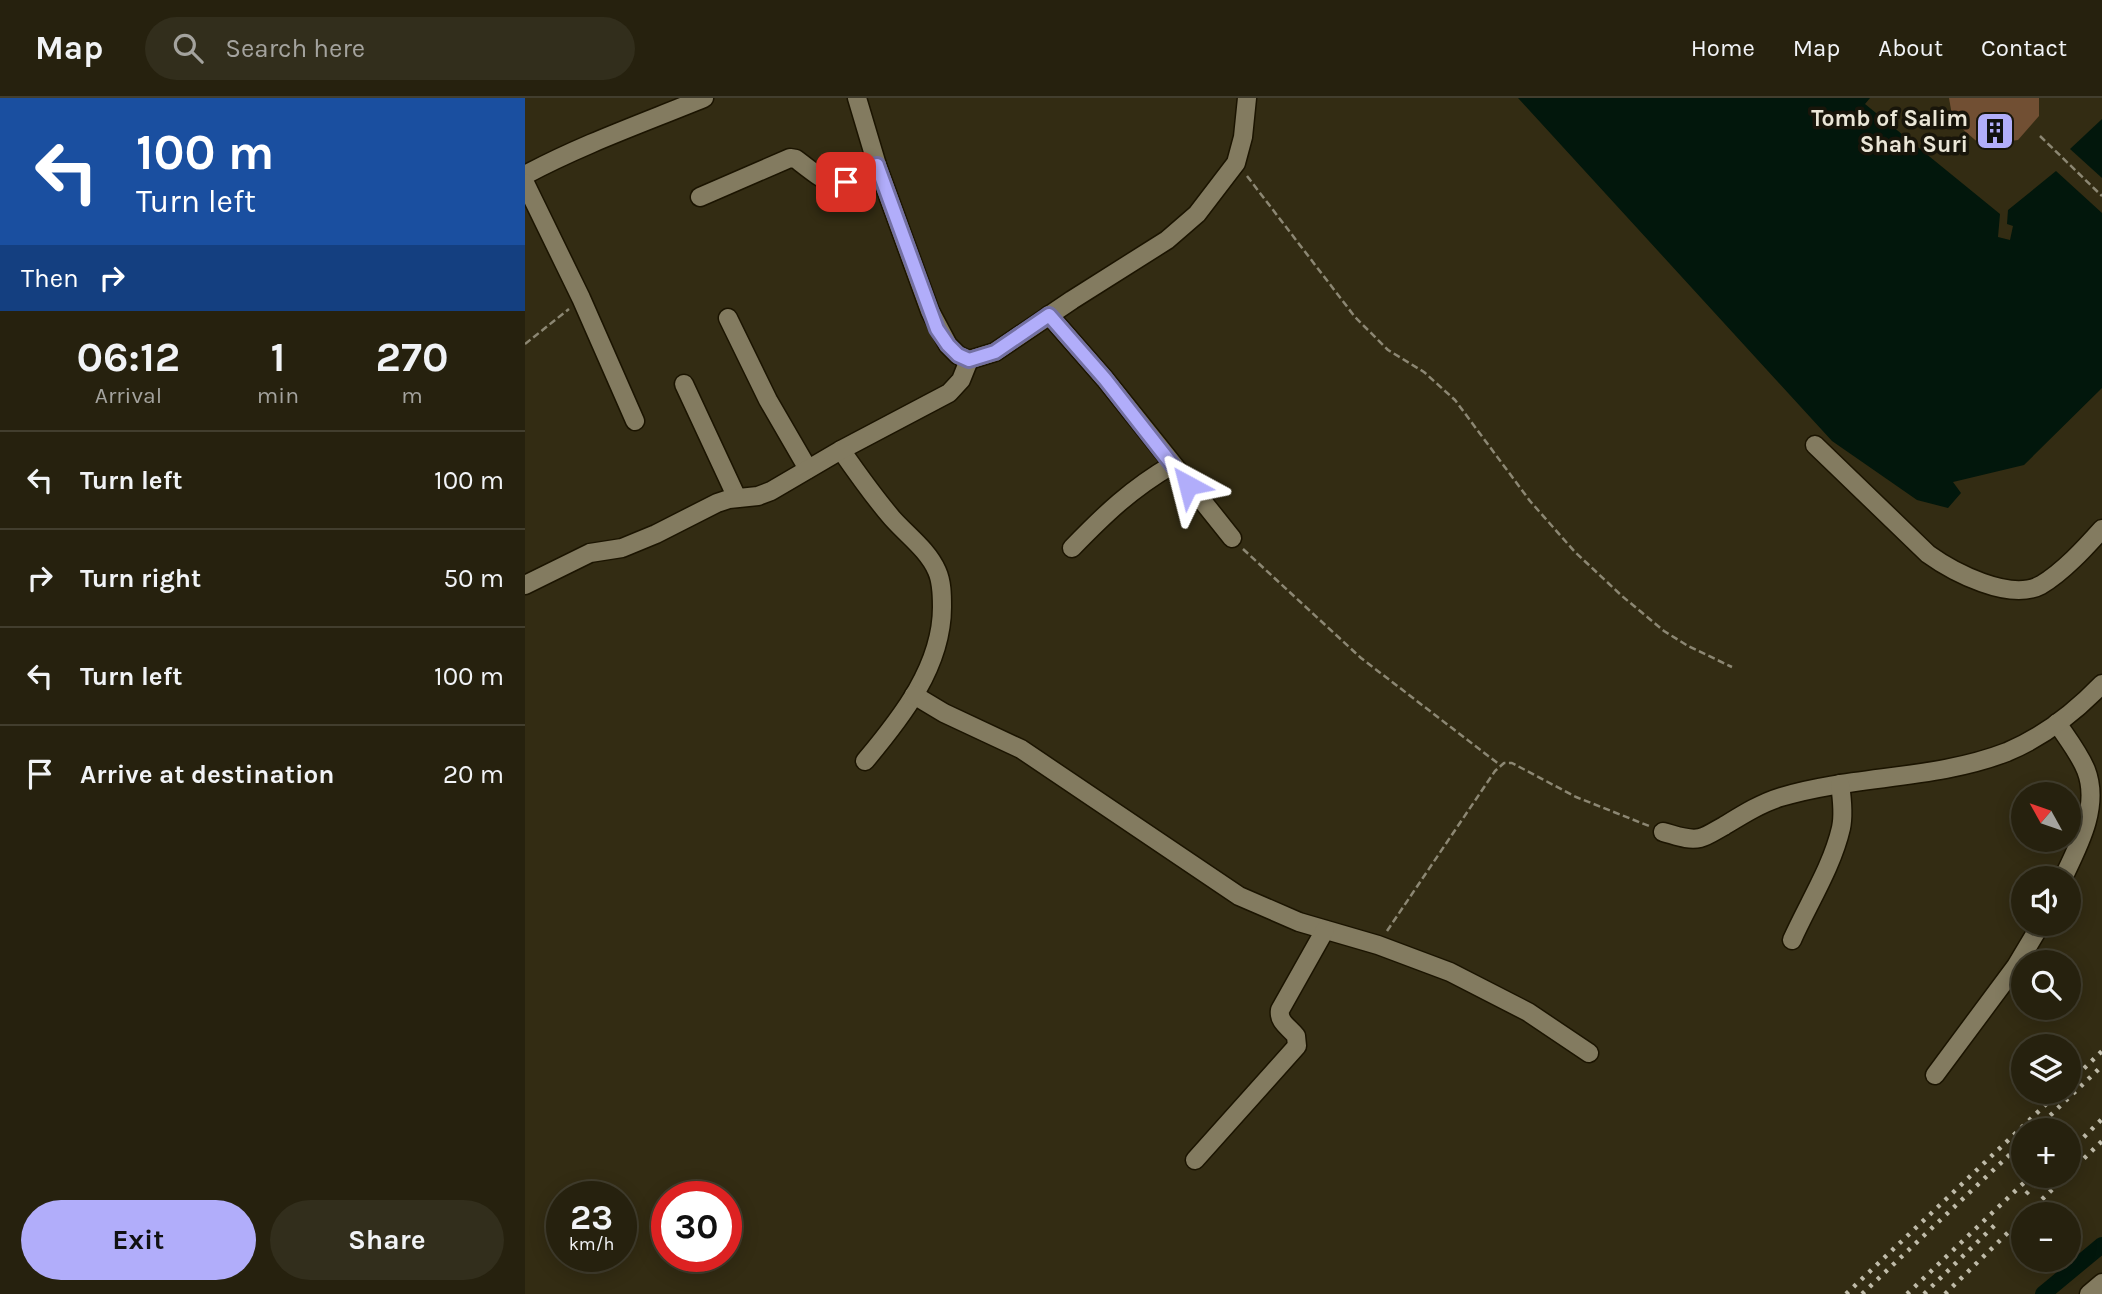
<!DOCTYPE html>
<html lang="en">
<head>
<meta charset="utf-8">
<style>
	body { margin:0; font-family:Karla,sans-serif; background:#322e1c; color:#f1f3f6; height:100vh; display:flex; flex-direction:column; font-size:26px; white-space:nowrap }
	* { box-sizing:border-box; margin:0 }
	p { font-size:23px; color:#a4a39e }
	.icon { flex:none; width:38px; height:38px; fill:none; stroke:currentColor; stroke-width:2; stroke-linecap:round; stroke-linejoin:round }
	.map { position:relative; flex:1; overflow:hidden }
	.drawer { display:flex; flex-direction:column; background:#26210e; width:525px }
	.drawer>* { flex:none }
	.banner { background:#1a4fa0; color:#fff; overflow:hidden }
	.needle { width:46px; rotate:310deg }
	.buttons { position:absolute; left:1486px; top:684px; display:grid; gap:14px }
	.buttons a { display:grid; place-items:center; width:70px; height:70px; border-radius:50%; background:#26210e; box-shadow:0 4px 18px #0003,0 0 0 2px #423e2e; font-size:35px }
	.speed { position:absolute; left:21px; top:1083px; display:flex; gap:14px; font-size:35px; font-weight:700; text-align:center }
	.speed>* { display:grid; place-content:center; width:91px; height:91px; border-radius:50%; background:#26210e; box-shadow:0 4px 18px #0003,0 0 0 2px #423e2e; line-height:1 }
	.speed small { font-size:18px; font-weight:400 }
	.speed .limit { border:10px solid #d22; background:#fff; color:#111 }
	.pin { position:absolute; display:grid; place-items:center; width:60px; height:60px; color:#fff; margin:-30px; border-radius:14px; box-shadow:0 4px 10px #0006 }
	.me { position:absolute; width:77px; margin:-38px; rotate:322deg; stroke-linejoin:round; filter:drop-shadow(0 0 5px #0008) }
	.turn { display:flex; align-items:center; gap:24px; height:147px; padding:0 21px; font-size:32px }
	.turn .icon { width:91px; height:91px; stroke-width:2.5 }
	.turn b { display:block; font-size:49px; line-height:60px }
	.then { display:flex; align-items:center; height:66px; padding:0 21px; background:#0003; gap:14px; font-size:26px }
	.eta { display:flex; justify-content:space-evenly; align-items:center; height:119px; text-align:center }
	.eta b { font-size:42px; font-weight:700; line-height:49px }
	.primary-button { display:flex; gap:14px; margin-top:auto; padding:14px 21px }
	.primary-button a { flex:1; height:80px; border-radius:42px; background:#b1adfa; color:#111; font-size:28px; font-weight:700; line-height:80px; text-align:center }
	.primary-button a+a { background:#322e1c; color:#f1f3f6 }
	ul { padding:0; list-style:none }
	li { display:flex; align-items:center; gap:21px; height:98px; padding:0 21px; border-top:2px solid #423e2e }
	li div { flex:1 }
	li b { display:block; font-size:26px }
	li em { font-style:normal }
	header { display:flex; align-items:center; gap:42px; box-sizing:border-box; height:98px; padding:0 35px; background:#26210e; border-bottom:2px solid #423e2e }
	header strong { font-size:33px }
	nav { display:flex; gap:38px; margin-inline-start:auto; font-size:24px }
	.search { width:490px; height:63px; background:#322e1c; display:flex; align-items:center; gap:18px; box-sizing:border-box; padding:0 24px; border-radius:38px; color:#a4a39e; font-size:26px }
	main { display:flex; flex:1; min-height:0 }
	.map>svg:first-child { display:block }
</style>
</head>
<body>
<header>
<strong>Map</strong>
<div class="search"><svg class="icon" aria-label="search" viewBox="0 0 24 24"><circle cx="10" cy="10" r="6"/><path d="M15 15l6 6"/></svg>Search here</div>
<nav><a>Home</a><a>Map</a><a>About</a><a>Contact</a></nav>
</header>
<main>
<section class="drawer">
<div class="banner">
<div class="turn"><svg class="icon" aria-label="left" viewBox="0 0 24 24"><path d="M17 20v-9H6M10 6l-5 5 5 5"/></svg><div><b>100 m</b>Turn left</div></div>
<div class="then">Then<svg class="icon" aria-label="right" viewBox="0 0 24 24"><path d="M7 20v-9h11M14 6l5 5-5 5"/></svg></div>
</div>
<div class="eta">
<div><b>06:12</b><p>Arrival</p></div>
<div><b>1</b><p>min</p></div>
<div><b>270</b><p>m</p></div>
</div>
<ul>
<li><svg class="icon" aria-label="left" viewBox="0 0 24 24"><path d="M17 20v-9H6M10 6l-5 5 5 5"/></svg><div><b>Turn left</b></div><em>100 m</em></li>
<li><svg class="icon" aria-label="right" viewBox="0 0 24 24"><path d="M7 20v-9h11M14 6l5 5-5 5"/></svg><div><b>Turn right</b></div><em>50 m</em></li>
<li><svg class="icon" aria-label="left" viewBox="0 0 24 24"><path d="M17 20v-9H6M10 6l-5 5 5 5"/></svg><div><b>Turn left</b></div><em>100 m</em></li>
<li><svg class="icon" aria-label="arrive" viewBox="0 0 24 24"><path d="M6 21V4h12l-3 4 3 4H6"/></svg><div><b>Arrive at destination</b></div><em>20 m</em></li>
</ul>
<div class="primary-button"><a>Exit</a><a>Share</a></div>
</section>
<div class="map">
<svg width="1577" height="1196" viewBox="0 0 1577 1196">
	<rect width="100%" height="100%" fill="#332c13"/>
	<g fill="#02170c">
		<path d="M993 0H1345L1340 6 1475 116 1473 139 1485 142 1488 128 1482 126 1483 112 1531 73 1577 115V290L1499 367 1428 384 1436 395 1423 410 1392 402 1307 343Z"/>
		<path d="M1577 21V80L1545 51Z"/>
	</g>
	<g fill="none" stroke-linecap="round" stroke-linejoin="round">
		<path stroke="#02170c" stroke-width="16" d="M1518 1196 1577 1147"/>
	</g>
	<path fill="#714f33" d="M1424 0H1514V18L1493 42 1456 47 1428 23Z"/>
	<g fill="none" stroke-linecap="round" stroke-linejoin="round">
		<defs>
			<g id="minor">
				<path d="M332 0 352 67 405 213 423 247 433 257 444 262 470 254 547 202 642 142 672 116 711 65 718 39 722 0"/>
				<path d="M0 77C58 46 118 25 179 0"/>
				<path d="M0 85 56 200 110 323"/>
				<path d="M175 99 265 60 271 61C311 92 307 91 352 67"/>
				<path d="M524 217 580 281 707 440"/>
				<path d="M203 220 243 302 283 371"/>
				<path d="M159 286 212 400"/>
				<path d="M1290 347 1403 456C1428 474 1485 504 1516 487 1538 474 1560 450 1577 431"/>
				<path d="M316 352C332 375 349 399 367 420 382 437 403 452 412 473 417 484 417 497 417 509 417 568 377 619 340 663"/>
				<path d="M547 450C580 416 606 391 647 367"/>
				<path d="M0 487 65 455 97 450 131 436 192 405 204 401 233 398 246 393 316 352 424 295 436 282 444 262"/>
				<path d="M389 597 419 615 496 651 714 798 774 824 853 847 925 874 1003 914 1064 955"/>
				<path d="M1532 625C1542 640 1554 655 1561 672 1575 708 1554 747 1538 780"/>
				<path d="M1138 734C1150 737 1163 743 1175 740 1183 738 1191 732 1199 728 1217 717 1236 705 1256 699 1329 677 1410 682 1482 654 1518 639 1550 614 1577 586"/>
				<path d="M1267 842C1283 806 1307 769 1316 730 1319 716 1317 700 1315 686"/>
				<path d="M1410 977 1491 868 1516 826"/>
				<path d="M670 1062 772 948 771 938C764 929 753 924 755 912L800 832"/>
				<path d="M1564 1196 1577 1185"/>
			</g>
		</defs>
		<use href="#minor" stroke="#1b1400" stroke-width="21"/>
		<g stroke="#8c8773" stroke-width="2.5" stroke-dasharray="7 3.5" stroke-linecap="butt">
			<path d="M1515 38 1577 98"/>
			<path d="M722 78 830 219 863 252 899 274 930 302 1005 403 1050 454 1097 498 1139 533 1163 548 1207 569"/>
			<path d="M0 246 44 211"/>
			<path d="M718 451 836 560 975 667"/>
			<path d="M862 833 970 673 979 665H987L1051 699 1124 728"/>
		</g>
		<use href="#minor" stroke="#837b60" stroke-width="18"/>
		<g stroke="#bfbba9" stroke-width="4.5" stroke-dasharray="3.5 7" stroke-linecap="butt">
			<path d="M1544 985 1577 953"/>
			<path d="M1510 1032 1577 968"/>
			<path d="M1544 1054 1577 1021"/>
			<path d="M1544 1075 1577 1043"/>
			<path d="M1501 1096 1519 1078"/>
			<path d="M1502 1116 1541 1078"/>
			<path d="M1321 1196 1534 994"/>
			<path d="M1337 1196 1498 1044"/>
			<path d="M1382 1196 1506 1078"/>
			<path d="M1399 1196 1472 1125"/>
			<path d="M1420 1196 1498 1120"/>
		</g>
	</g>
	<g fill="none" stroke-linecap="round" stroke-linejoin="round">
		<defs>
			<path id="route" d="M321 84 352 67 412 231 423 247 433 257 444 262 470 254 524 217 580 281 663 387"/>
		</defs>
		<use href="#route" stroke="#7370a2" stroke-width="18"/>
		<use href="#route" stroke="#b1adfa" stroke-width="12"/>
	</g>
	<defs>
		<symbol id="building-square" viewBox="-11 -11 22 22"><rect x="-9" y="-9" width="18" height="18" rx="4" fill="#b1adfa" stroke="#18150a"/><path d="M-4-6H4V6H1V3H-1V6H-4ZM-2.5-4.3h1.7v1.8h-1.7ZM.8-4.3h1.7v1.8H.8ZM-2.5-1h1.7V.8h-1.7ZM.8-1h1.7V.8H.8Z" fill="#111"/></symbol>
	</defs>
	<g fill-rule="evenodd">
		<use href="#building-square" x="1448" y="11" width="44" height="44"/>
	</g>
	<g text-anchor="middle" stroke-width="7" stroke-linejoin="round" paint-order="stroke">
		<g font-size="23" font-weight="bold" fill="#eae6d7" stroke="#18150a" text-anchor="end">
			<text x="1443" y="28">Tomb of Salim<tspan x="1443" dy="26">Shah Suri</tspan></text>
		</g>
	</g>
</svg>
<div class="buttons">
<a><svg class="needle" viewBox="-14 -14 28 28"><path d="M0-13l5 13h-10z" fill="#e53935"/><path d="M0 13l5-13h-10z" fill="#a4a39e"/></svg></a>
<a><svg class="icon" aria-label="sound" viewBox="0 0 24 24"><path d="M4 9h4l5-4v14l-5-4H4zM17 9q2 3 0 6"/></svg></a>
<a><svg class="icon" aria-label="search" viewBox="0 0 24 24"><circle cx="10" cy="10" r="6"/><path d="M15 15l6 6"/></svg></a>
<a><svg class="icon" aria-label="layers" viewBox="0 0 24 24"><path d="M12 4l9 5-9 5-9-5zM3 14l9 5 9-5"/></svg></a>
<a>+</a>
<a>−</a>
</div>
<div class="speed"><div>23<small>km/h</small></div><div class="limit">30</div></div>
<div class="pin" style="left:321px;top:84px;background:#d93025"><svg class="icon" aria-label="arrive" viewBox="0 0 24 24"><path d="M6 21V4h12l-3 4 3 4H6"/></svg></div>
<svg class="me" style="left:663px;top:387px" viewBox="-20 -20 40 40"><path d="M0-17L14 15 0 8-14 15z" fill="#b1adfa" stroke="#fff" stroke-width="4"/></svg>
</div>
</main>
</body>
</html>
